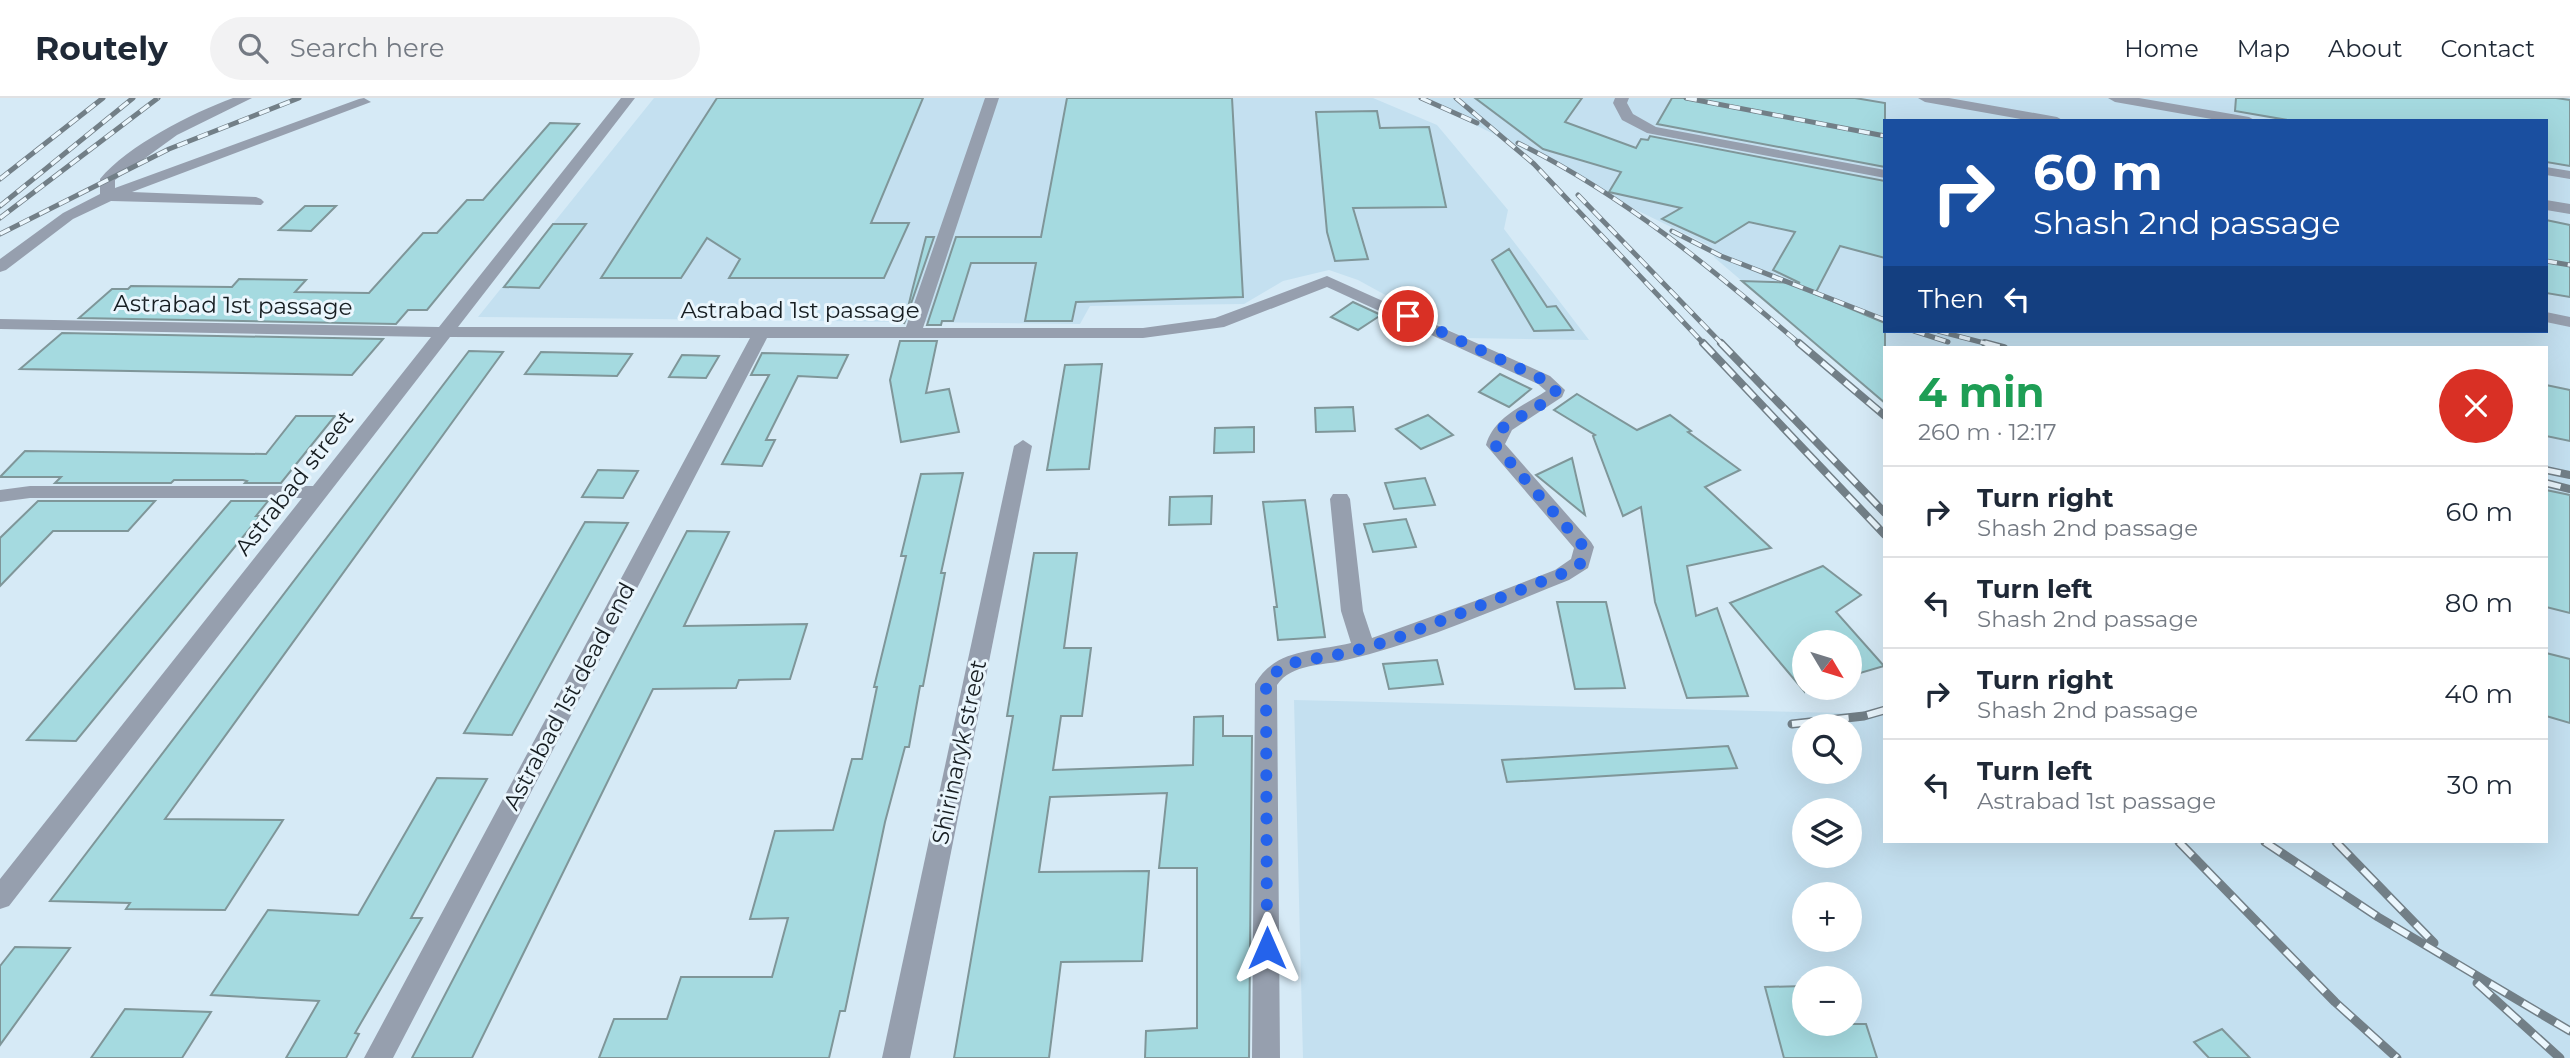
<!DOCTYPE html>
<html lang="en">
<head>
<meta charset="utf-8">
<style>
	body { margin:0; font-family:Montserrat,sans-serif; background:#f2f2f3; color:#1f2937; height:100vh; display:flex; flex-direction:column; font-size:26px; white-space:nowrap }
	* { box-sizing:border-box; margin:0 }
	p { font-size:23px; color:#747a83 }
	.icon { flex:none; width:38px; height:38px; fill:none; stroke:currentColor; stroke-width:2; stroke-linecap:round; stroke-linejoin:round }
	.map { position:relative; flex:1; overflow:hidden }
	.side { position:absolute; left:1883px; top:248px; width:665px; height:497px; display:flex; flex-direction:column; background:#fff; border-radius:0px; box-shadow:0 7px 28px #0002 }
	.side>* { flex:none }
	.hud { position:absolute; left:1883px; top:21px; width:665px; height:214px; border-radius:0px; box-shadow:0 7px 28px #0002; background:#1a4fa0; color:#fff; overflow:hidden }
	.needle { width:46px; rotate:128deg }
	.fabs { position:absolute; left:1792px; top:532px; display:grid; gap:14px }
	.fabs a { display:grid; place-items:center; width:70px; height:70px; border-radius:50%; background:#fff; box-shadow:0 7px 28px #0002; font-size:35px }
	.pin { position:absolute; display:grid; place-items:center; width:60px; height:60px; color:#fff; margin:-30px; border:4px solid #fff; border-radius:50%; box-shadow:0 2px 7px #0007 }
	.me { position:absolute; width:77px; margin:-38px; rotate:0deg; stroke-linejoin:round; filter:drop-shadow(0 0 5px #0008) }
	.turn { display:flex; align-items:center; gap:24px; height:147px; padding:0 35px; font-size:32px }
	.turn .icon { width:91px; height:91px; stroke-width:2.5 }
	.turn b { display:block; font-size:49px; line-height:60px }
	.then { display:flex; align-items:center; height:66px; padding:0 35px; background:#0003; gap:14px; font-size:26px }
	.round { display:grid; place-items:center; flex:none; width:74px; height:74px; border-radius:37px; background:#f2f2f3 }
	.summary { display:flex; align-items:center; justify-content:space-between; height:119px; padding:0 35px }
	h1 { font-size:42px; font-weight:700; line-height:52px; color:#1e9e55 }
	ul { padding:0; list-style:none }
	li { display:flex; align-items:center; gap:21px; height:91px; padding:0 35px; border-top:2px solid #e0e1e3 }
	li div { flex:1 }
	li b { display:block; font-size:26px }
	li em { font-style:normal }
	header { display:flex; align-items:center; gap:42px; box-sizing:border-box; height:98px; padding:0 35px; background:#fff; border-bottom:2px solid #e0e1e3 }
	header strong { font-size:33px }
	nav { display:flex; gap:38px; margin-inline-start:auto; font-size:24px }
	.search { width:490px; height:63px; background:#f2f2f3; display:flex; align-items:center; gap:18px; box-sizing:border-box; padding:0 24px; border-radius:38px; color:#747a83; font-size:26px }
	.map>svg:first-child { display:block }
</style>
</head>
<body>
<header>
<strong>Routely</strong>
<div class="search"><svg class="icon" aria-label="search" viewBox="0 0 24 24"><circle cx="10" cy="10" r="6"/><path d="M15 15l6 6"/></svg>Search here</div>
<nav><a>Home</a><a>Map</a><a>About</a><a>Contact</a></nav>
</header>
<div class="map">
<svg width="2570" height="960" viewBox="0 0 2570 960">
	<rect width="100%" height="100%" fill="#d6eaf6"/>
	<g fill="#c4e0f0" fill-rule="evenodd">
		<path d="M654 0H1373L1437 27 1508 112 1504 131 1589 242 1464 240 1358 182 1329 172 1283 183 1244 206 1090 208 1080 226 478 219Z"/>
		<path d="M1421 0H2570V960H1303L1294 602 1885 616V744H2546V250H1885V305L1715 160 1708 147 1622 105 1556 67ZM1885 23H2546V233H1885ZM1804 628H1850V674H1804ZM1804 712H1850V758H1804ZM1804 796H1850V842H1804ZM1804 880H1850V926H1804Z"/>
	</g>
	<g fill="#a5dae0" stroke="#7f9699" stroke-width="2">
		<path d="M717 0H923L871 125H909L884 180H729L740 161 707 140 681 180H601Z"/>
		<path d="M1067 0H1232L1243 199 1076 204 1072 223H1025L1036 165H971L953 223H942L941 227H927L956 139H1041Z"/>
		<path d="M1475 0H1582L1565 24 1636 50 1641 41 1648 42 1650 38 1885 83V160L1840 148 1815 196 1885 225V305L1742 183 1800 185 1773 172 1795 134 1749 124 1715 145 1662 121 1681 110 1609 94 1621 74 1543 51Z"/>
		<path d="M1672 0H1855L1885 5V69L1657 26Z"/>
		<path d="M2236 0H2556L2570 2V68L2546 64V23H2293L2235 13Z"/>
		<path d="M1377 13 1380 30 1429 29 1446 109 1353 110 1368 161 1335 163 1327 134 1316 14Z"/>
		<path d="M550 25 579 26 427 212H408L396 226 79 220 112 191H128L131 188 232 189 239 181 306 182 295 194 369 195 423 135H437L467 102H483Z"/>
		<path d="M305 108H336L311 133 279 132Z"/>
		<path d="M2546 122 2570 127V199L2546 195Z"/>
		<path d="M553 126H586L539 190 504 189Z"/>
		<path d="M926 139H934L904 226 912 193Z"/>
		<path d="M1509 151 1547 209 1556 208 1573 232 1534 233 1492 162Z"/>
		<path d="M1353 204 1366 210 1381 217 1358 232 1331 219Z"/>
		<path d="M62 235 383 241 352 277 20 271Z"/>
		<path d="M900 243H937L926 295 949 291 959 334 901 344 890 282Z"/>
		<path d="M469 253 503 254 165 721 283 722 225 812 126 811 130 805 50 803Z"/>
		<path d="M541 254 632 256 617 278 525 276Z"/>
		<path d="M762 255 848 257 837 280 798 278 766 342H775L762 368 722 366 769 277H751Z"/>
		<path d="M682 257 719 258 706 280 669 279Z"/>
		<path d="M1102 266 1089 371 1047 372 1065 267Z"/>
		<path d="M1500 276 1531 291 1509 309 1479 294Z"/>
		<path d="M2546 287 2570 292V343L2546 338Z"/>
		<path d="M1577 296 1637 332 1670 317 1691 333 1688 334 1740 372 1705 389 1771 450 1687 468 1696 518 1717 510 1748 598 1687 600 1655 504 1641 409 1623 418 1593 338 1595 337 1554 312Z"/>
		<path d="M1353 309 1355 333 1316 334 1315 310Z"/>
		<path d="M1428 317 1453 337 1421 351 1396 331Z"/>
		<path d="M296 318H335L281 385H245L247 383 243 382H174L171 385H55L61 379H0L25 353 266 356Z"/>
		<path d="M1254 329V354L1214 355 1215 330Z"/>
		<path d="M1572 360 1585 417 1536 377Z"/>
		<path d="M598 372 638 373 623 400 582 399Z"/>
		<path d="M963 375 941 475H945L923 588H920L909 649H905L885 724 845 913H840L829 960H599L614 921H667L681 879H772L788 820 750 821 775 733 833 732 852 661H862L877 589H874L906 458H901L921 376Z"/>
		<path d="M1425 380 1435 407 1394 411 1385 385Z"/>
		<path d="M2546 392 2570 397V515L2546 509Z"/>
		<path d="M1212 398 1211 426 1169 427 1170 399Z"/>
		<path d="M1305 402 1325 539 1278 542 1274 509H1277L1263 404Z"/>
		<path d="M38 403H155L128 433H53L0 488V440Z"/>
		<path d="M231 403H268L256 418H260L76 643 27 642Z"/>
		<path d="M1406 421 1416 449 1373 454 1364 426Z"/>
		<path d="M585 424 628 425 512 637 464 635Z"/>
		<path d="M687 433 729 434 684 528 807 526 790 581 739 582 736 590 653 591 472 960H412Z"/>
		<path d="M1034 455H1077L1064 550H1091L1082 618H1061L1053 672 1193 667 1194 619 1223 618V638H1252L1249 960H1145L1146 933 1197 930V770H1159L1167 695 1050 699 1039 774 1149 773 1142 863 1061 864 1049 960H954L1013 618H1007Z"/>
		<path d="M1823 468 1861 497 1836 514 1884 568 1850 578V544H1804V593L1730 505Z"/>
		<path d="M1557 504H1606L1625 590 1575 591Z"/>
		<path d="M2546 555 2570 561V625L2546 618Z"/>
		<path d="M1437 562 1443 586 1389 591 1383 566Z"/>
		<path d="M1728 648 1737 670 1507 684 1502 662Z"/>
		<path d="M437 680 487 681 411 820H422L355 935 359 936 346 960H286L319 903 211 897 268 812 358 817Z"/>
		<path d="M15 849 70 850 0 947V868Z"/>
		<path d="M1804 888V926H1866L1877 960H1784L1765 889Z"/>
		<path d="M125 911 211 914 182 960H91Z"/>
		<path d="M2222 931 2250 960H2209L2194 944Z"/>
	</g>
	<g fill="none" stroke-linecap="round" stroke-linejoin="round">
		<g fill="#969fae" fill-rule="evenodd">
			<path d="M233 0H252L177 37 115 82V90L359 1 364 0 371 4 132 94 256 99 261 101 264 104 261 107 111 103 73 121 6 172 0 174V161L63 115 100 96V81C127 48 192 15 233 0Z"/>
			<path d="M621 0H635L458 229H906L985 0H999L923 230H1143L1215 220 1327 178 1550 278 1565 292 1562 299 1512 332 1505 346 1591 444 1594 449 1588 470 1569 482C1496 511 1423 544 1346 562 1323 568 1292 565 1277 587L1280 960H1252L1255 586C1275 550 1315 554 1351 545L1341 513 1330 401 1333 396H1347L1350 401 1363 513 1372 540 1475 503 1555 472 1571 461 1574 450 1486 347C1494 319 1523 308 1546 293L1538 286 1327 189 1224 229 1143 240H767L393 960H364L750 240 450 239 9 808 0 811V781L302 400H30L0 404V392L30 388H313L431 239 0 231V221L439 229Z"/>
			<path d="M1615 0H1629L1627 5 1633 16 1656 29 1885 72V80L1647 35 1622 22 1613 5Z"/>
			<path d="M1918 0H1949L2057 19 2064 23H2032L1925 4Z"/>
			<path d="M2108 0H2139L2249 19 2256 23H2223L2115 4Z"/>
			<path d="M2546 69 2570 73V81L2546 77Z"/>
			<path d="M2546 102 2570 106V116L2546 112Z"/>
			<path d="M2546 214 2570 219V229L2546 224Z"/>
			<path d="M1023 342 1032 348 910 960H882L1014 348Z"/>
		</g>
		<defs>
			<g id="rail-far2">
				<path d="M1421 0 1477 25"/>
				<path d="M1456 0 1534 66 1705 247"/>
				<path d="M1686 0 1885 38"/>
				<path d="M1518 45C1622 96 1714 172 1801 247"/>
				<path d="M0 81 103 0"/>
				<path d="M1578 97 1723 247"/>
				<path d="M0 108 133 0"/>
				<path d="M0 120 158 0"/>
				<path d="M1672 133 1721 158 1885 222"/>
				<path d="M0 136 169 51 299 0"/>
				<path d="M2546 163 2570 167"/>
				<path d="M1914 233 1948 244"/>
				<path d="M1938 233 1992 247"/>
			</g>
			<g id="rail-far1">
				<path d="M1703 245 1885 437"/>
				<path d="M1721 245 1885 415"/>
				<path d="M1799 245 1885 318"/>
				<path d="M1985 245 2004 250"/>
				<path d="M2546 372 2570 377"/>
				<path d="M2546 385 2570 391"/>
			</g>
			<g id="rail">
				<path d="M1792 626 1864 618 1885 612"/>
				<path d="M2179 744 2335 904 2397 960"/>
				<path d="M2265 744 2378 819 2570 933"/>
				<path d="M2336 744 2434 845"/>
				<path d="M2477 885 2560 960"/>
			</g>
		</defs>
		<use href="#rail-far2" stroke="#727f87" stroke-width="5"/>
		<use href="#rail-far1" stroke="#727f87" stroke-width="8"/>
		<use href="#rail" stroke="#727f87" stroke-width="9"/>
		<use href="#rail-far2" stroke="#eaf6fd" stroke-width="3.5" stroke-dasharray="11" stroke-linecap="butt"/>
		<use href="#rail-far1" stroke="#eaf6fd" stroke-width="5" stroke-dasharray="15" stroke-linecap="butt"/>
		<use href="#rail" stroke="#eaf6fd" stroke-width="6" stroke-dasharray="19" stroke-linecap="butt"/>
	</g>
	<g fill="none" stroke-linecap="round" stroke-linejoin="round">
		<path stroke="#2563eb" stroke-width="12" stroke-dasharray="0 21.6" d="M1267 850 1266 586 1269 580 1286 566 1346 555 1389 543 1574 471 1581 465 1584 449 1495 347 1499 334 1505 328 1552 300 1556 292 1544 282 1408 218"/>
	</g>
	<g text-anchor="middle" stroke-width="6" stroke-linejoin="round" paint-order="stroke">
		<g font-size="23" fill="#171e22" stroke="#eaf6fd">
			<text transform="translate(233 207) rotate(1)" y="8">Astrabad 1st passage</text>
			<text x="800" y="220">Astrabad 1st passage</text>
			<text transform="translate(294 385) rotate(-52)" y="8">Astrabad street</text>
			<text transform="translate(569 598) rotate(-62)" y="8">Astrabad 1st dead end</text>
			<text transform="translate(959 654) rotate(-78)" y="8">Shirinaryk street</text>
		</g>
	</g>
</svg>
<div class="fabs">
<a><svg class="needle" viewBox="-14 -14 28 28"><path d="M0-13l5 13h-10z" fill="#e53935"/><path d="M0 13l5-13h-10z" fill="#747a83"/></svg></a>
<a><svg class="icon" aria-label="search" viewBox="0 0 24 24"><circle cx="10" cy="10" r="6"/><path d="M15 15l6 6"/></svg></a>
<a><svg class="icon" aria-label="layers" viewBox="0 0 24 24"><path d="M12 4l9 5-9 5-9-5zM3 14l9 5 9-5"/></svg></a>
<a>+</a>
<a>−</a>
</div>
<div class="pin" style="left:1408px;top:218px;background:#d93025"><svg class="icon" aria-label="arrive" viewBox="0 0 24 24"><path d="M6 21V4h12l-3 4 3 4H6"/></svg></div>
<svg class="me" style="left:1267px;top:850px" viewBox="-20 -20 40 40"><path d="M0-17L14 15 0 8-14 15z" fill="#2563eb" stroke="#fff" stroke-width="4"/></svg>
<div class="hud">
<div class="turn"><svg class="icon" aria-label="right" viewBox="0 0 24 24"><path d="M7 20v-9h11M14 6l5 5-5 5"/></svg><div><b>60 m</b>Shash 2nd passage</div></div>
<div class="then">Then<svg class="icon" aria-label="left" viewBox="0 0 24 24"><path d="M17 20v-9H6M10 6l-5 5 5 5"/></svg></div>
</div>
<section class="side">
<div class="summary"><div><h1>4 min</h1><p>260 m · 12:17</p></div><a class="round" style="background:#d93025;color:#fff"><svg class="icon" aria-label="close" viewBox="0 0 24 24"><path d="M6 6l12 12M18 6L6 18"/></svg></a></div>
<ul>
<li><svg class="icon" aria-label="right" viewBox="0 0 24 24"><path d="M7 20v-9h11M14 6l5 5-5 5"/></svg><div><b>Turn right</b><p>Shash 2nd passage</p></div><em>60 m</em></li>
<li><svg class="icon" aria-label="left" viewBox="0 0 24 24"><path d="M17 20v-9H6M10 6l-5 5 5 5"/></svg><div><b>Turn left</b><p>Shash 2nd passage</p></div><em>80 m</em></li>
<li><svg class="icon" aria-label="right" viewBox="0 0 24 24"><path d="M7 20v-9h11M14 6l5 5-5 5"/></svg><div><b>Turn right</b><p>Shash 2nd passage</p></div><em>40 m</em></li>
<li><svg class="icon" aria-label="left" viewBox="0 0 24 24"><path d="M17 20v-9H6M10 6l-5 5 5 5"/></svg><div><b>Turn left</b><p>Astrabad 1st passage</p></div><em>30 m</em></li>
</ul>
</section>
</div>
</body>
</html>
